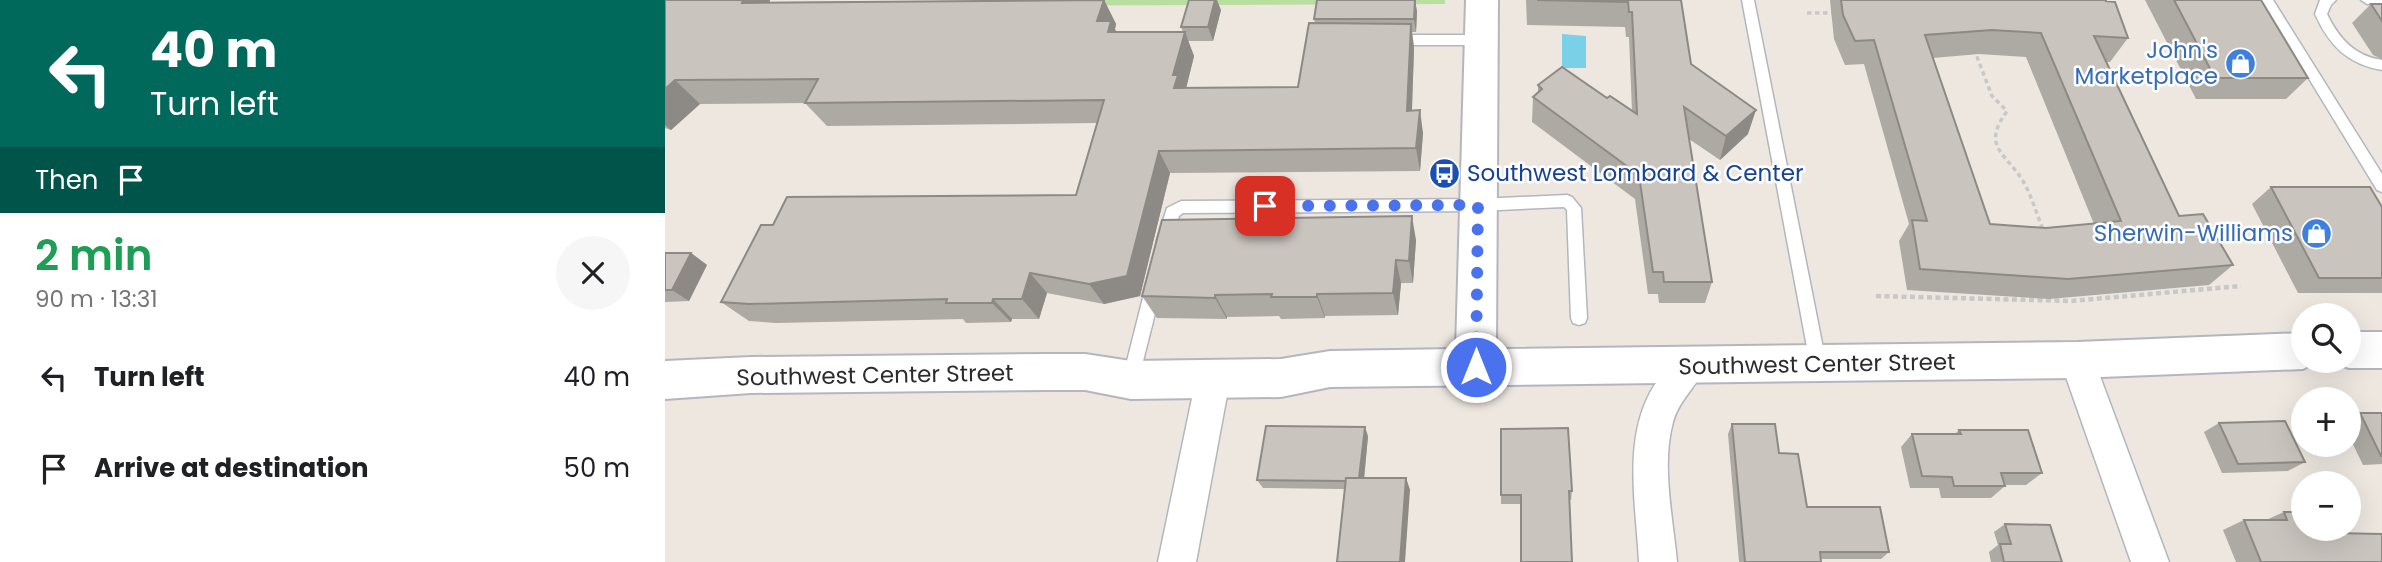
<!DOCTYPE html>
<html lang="en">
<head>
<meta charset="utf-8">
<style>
	body { margin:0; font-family:Poppins,sans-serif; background:#f6f6f6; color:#202124; height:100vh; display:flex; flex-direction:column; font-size:26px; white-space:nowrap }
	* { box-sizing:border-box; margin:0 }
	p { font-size:23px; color:#757577 }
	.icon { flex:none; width:38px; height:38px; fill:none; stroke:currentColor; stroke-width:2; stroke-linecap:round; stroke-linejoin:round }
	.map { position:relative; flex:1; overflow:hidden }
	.details { display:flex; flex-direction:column; background:#fff; width:665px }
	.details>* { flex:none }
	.guide { background:#00695c; color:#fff; overflow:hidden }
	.fabs { position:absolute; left:1626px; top:303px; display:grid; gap:14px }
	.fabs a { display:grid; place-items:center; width:70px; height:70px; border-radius:50%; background:#fff; box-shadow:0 7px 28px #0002; font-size:35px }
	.pin { position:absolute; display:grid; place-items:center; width:60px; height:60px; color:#fff; margin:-30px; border-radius:14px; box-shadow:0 4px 10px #0006 }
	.me { position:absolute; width:77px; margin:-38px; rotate:0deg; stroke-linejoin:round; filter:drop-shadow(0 0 5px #0008) }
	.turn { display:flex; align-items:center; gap:24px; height:147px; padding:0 35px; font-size:32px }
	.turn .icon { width:91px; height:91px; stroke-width:2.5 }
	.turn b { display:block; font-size:49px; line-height:60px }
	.then { display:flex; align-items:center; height:66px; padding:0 35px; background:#0003; gap:14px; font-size:26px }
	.round { display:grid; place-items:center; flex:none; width:74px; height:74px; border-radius:37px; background:#f6f6f6 }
	.overview { display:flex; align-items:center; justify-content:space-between; height:119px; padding:0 35px }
	h1 { font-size:42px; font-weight:600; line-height:52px; color:#1e9e55 }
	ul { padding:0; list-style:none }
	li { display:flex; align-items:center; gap:21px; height:91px; padding:0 35px }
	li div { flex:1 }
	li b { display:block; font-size:26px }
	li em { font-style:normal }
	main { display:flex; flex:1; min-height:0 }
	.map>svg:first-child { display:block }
</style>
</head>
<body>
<main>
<section class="details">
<div class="guide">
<div class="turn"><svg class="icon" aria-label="left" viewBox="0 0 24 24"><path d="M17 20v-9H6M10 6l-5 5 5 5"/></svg><div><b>40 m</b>Turn left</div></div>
<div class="then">Then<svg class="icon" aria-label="arrive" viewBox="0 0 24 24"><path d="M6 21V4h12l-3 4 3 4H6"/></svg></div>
</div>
<div class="overview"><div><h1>2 min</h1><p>90 m · 13:31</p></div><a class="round"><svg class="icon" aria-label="close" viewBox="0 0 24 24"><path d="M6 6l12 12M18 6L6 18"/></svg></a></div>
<ul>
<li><svg class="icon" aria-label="left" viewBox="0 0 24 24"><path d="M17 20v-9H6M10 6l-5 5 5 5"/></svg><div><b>Turn left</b></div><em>40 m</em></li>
<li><svg class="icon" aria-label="arrive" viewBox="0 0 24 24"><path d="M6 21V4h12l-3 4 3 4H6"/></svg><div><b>Arrive at destination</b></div><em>50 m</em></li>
</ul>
</section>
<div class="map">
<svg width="1717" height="562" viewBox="0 0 1717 562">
	<rect width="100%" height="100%" fill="#ede7e0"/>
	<path fill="#b9dfa0" d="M308 0H780V4L319 6Z"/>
	<path fill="#7ad0e7" d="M897 34 921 36V68H897Z"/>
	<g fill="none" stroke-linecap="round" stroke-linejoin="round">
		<defs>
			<g id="service">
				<path d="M1077 0H1089L1161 363 1159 368 1153 370 1147 368 1145 363Z"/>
				<path d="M1596 0H1608L1717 174V192L1712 190Z"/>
				<path d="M1655 0H1671L1666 5 1662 14C1674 39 1690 56 1717 60V70C1682 64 1664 45 1650 14Z"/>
				<path d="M1696 0H1717V4H1702Z"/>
				<path d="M728 35H816L823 40 816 45H728L721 40Z"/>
				<path d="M902 195 907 197 916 208 922 318 920 323 914 325 908 323 906 318 902 210 899 207 813 211 518 213 514 216 505 244H495L492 240 502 208 516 201 813 199Z"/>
				<path d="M489 279 495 281 497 286 478 361 476 366 470 368 464 366 462 361 481 286 483 281Z"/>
			</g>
			<g id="minor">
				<path d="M1412 345 1424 350 1429 360 1504 562H1466L1395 360 1400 350Z"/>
				<path d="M1024 351 1036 355 1041 366C1032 386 1014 400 1008 422 996 465 1008 518 1012 562H974C971 501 955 428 996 376 1005 365 1010 356 1024 351Z"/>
				<path d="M548 364 560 368 565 379 531 562H493L531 379 536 368Z"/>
			</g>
			<g id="tertiary">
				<path d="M801 0H833L831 349 1412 342 1638 333V360H1654L1638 369 1412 378 665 387 616 397 466 399 420 390H381L86 393 0 399V361L86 357 381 354H420L466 361 616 359 665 351 791 349Z"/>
				<path d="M1684 332H1717V368H1684L1670 363 1684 360Z"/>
			</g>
		</defs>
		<use href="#service" stroke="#b3b6bf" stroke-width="3"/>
		<use href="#minor" stroke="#b3b6bf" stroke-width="3"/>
		<use href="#tertiary" stroke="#b3b6bf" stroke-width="4"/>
		<g stroke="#c8c8c8" stroke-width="3.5" stroke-dasharray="4.5 3.5" stroke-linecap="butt">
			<path d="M1142 13H1172"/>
			<path d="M1309 49 1327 96 1342 111C1316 147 1340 152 1358 181 1367 196 1372 216 1379 232"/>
		</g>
		<path stroke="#c8c8c8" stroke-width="4.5" stroke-dasharray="5 3.5" stroke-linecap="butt" d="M1211 296 1406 301 1576 286"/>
		<use href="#service" fill="#fff" fill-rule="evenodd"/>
		<use href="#minor" fill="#fff" fill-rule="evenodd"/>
		<use href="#tertiary" fill="#fff" fill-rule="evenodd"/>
	</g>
	<g fill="#ada9a3" fill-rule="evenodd">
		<path d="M0 0H105L104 2 439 0 451 24 450 29 451 32H518L516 27 556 10 548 41H523L529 56 521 88 633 87 650 23 649 19 750 0 752 12 751 32H747L749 48 747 110 758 133 755 171 505 173 475 296 439 304 382 293 374 319H347L346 322 301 323 298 319 111 323 84 321 56 302 108 225 411 195 432 123 162 126 140 103 35 104 6 130 0 128Z"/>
		<path d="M861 0H1016L1026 64 1083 134 1055 160 1024 139 1047 282 1040 303H994L993 294H983L970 199 867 122 868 97 873 93V85L942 98 967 111 964 37H961L960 27 862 25Z"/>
		<path d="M1165 0H1441L1463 38 1445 62H1441L1514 216 1568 265 1544 285 1384 299 1242 290 1234 241 1244 224 1199 64 1180 65 1169 39ZM1314 54 1361 57 1429 224 1381 228 1325 224 1268 58Z"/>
		<path d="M1480 0H1596L1643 78 1621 99H1531Z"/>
		<path d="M1706 4H1717V59L1708 55 1687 23Z"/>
		<path d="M1606 187 1717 207V293H1633L1587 204Z"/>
		<path d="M751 240 748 283H736L733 315 660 316V318L616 319 614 316 562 317V319L492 318 477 296Z"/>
		<path d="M0 253H26L42 265 24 301 0 302Z"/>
		<path d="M1695 413H1717V464L1698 465 1684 436V419Z"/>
		<path d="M1554 423 1640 462 1623 471 1557 473 1539 432Z"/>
		<path d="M1067 424 1114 453 1142 507 1224 552 1216 559H1156V562H1074L1063 434Z"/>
		<path d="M1294 430 1377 473 1361 485H1340V486L1326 498H1276L1274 488H1245L1236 447 1247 434H1290Z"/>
		<path d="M703 436 699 478H741L745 490 598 488 592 480Z"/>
		<path d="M907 491 906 500 856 504H836V495Z"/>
		<path d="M1619 512 1667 533 1717 562H1571L1558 530 1579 520H1601Z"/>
		<path d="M1340 524 1397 562H1326L1324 552 1333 545 1329 532Z"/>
	</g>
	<g fill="#8d8a85">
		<path d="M78 0H105L99 27 77 3Z"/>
		<path d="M439 0 451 24 450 29 457 45 432 21Z"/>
		<path d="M550 0H552L556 10 548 41 543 27Z"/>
		<path d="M750 0 752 12 751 32 749 19Z"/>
		<path d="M746 24 749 48 746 134 742 111Z"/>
		<path d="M520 32 529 56 520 93 509 88 508 75Z"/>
		<path d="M10 80 35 104 6 130 0 125V89Z"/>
		<path d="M755 110 758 133 755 171 751 148Z"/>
		<path d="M1091 110 1083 134 1055 160 1061 136Z"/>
		<path d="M494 151 505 173 475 296 439 304 424 284Z"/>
		<path d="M747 216 751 240 748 283 744 261Z"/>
		<path d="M26 253 42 265 24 301 7 290Z"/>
		<path d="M731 260 736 283 733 315 728 293Z"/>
		<path d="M365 273 382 293 374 319 357 299Z"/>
		<path d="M652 294 660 316V318L652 297Z"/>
		<path d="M550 295 562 317V319L550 298Z"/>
		<path d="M328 299 347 319 346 322 327 303Z"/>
		<path d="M700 427 703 436 698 490 694 481Z"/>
		<path d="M741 478 745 490 740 562H735Z"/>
	</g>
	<g fill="#c9c5be" stroke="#8d8a85" stroke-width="2" fill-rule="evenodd">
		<path d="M0 0H78L77 3 439 0 432 21H446L443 32H520L508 75H513L509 88 633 87 644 23 746 24 742 111 755 110 751 148 494 151 462 276 424 284 365 273 357 299H328L327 303H281L282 299 84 304 56 302 96 225H108L122 197 411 195 439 100 140 103 153 79 10 80 0 89Z"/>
		<path d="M524 0H550L543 27H516Z"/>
		<path d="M652 0H750L749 19H649Z"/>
		<path d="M872 0H1016L1026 64 1091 110 1061 136 1019 107 1047 282H999L998 272H988L974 175 868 97 877 89 873 85 897 67 942 98 945 96 972 114 967 12H964L963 2Z"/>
		<path d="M1176 0H1441V1L1450 2 1463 38 1429 36 1514 216 1538 214 1568 265 1403 279 1255 269 1247 220 1262 221 1209 40 1190 41 1178 15ZM1327 30 1376 33 1456 221 1381 228 1325 224 1260 35Z"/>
		<path d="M1509 0H1596L1643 78H1550Z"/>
		<path d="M1706 4H1717V21Z"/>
		<path d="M1606 187H1705L1717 207V278H1654Z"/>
		<path d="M747 216 744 261 731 260 728 293 652 294V297H606L607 294 550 295V298L477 296 497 220Z"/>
		<path d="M0 253H26L7 290H0Z"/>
		<path d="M1695 413H1717V456H1716Z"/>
		<path d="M1620 421 1640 462 1573 464 1554 423Z"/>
		<path d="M1067 424H1110L1114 453 1133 454 1142 507H1215L1224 552H1155L1156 562H1080Z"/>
		<path d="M601 426 700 427 694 478H681V481L592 480Z"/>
		<path d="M903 428 907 491H904L907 562H856V495H836V429Z"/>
		<path d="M1294 430H1363L1377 473H1336L1340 486H1289L1287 477 1257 476 1247 434H1296Z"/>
		<path d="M681 478H741L735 562H672Z"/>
		<path d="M1619 512H1638V528H1665L1667 533 1717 534V562H1596L1579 520H1622Z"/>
		<path d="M1340 524 1385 525 1397 562H1339L1335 544H1346Z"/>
	</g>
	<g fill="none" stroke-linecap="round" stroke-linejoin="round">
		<path stroke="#4b72ee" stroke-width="12" stroke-dasharray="0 21.6" d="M600 206 813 205 811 367"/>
	</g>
	<defs>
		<symbol id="shop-disc" viewBox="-11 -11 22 22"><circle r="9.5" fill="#3f7fe0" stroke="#fff"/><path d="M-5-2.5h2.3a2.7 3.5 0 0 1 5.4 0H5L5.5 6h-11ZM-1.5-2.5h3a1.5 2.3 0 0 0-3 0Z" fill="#fff"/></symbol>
		<symbol id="bus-disc" viewBox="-11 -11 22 22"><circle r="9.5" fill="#1a4fb4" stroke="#fff"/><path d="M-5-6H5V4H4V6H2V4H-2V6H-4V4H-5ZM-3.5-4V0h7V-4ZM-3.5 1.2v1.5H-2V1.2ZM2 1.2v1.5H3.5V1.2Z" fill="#fff"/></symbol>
	</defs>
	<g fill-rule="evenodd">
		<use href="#shop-disc" x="1558" y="46" width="35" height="35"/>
		<use href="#bus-disc" x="762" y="156" width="35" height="35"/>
		<use href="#shop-disc" x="1634" y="216" width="35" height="35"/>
	</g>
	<g text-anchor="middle" stroke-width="5" stroke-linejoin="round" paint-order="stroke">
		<g font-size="23" fill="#366cbe" stroke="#fff" text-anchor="end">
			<text x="1553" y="58">John's<tspan x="1553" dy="26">Marketplace</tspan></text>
			<text x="1628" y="241">Sherwin-Williams</text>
		</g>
		<g font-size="23" fill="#164399" stroke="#fff" text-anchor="start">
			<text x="802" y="181">Southwest Lombard &amp; Center</text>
		</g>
		<g font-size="23" fill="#2c2c2c" stroke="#fff">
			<text transform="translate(1152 364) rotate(-1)" y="8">Southwest Center Street</text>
			<text transform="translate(210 375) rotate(-1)" y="8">Southwest Center Street</text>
		</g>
	</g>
</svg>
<div class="fabs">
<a><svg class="icon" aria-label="search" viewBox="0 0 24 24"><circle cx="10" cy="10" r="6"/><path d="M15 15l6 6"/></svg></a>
<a>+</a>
<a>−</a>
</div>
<div class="pin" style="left:600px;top:206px;background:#d93025"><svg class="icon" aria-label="arrive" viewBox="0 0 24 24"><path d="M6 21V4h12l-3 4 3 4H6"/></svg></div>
<svg class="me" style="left:811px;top:367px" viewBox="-20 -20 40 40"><circle r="17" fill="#4b72ee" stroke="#fff" stroke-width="3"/><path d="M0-11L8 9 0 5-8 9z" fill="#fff"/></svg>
</div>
</main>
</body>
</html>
